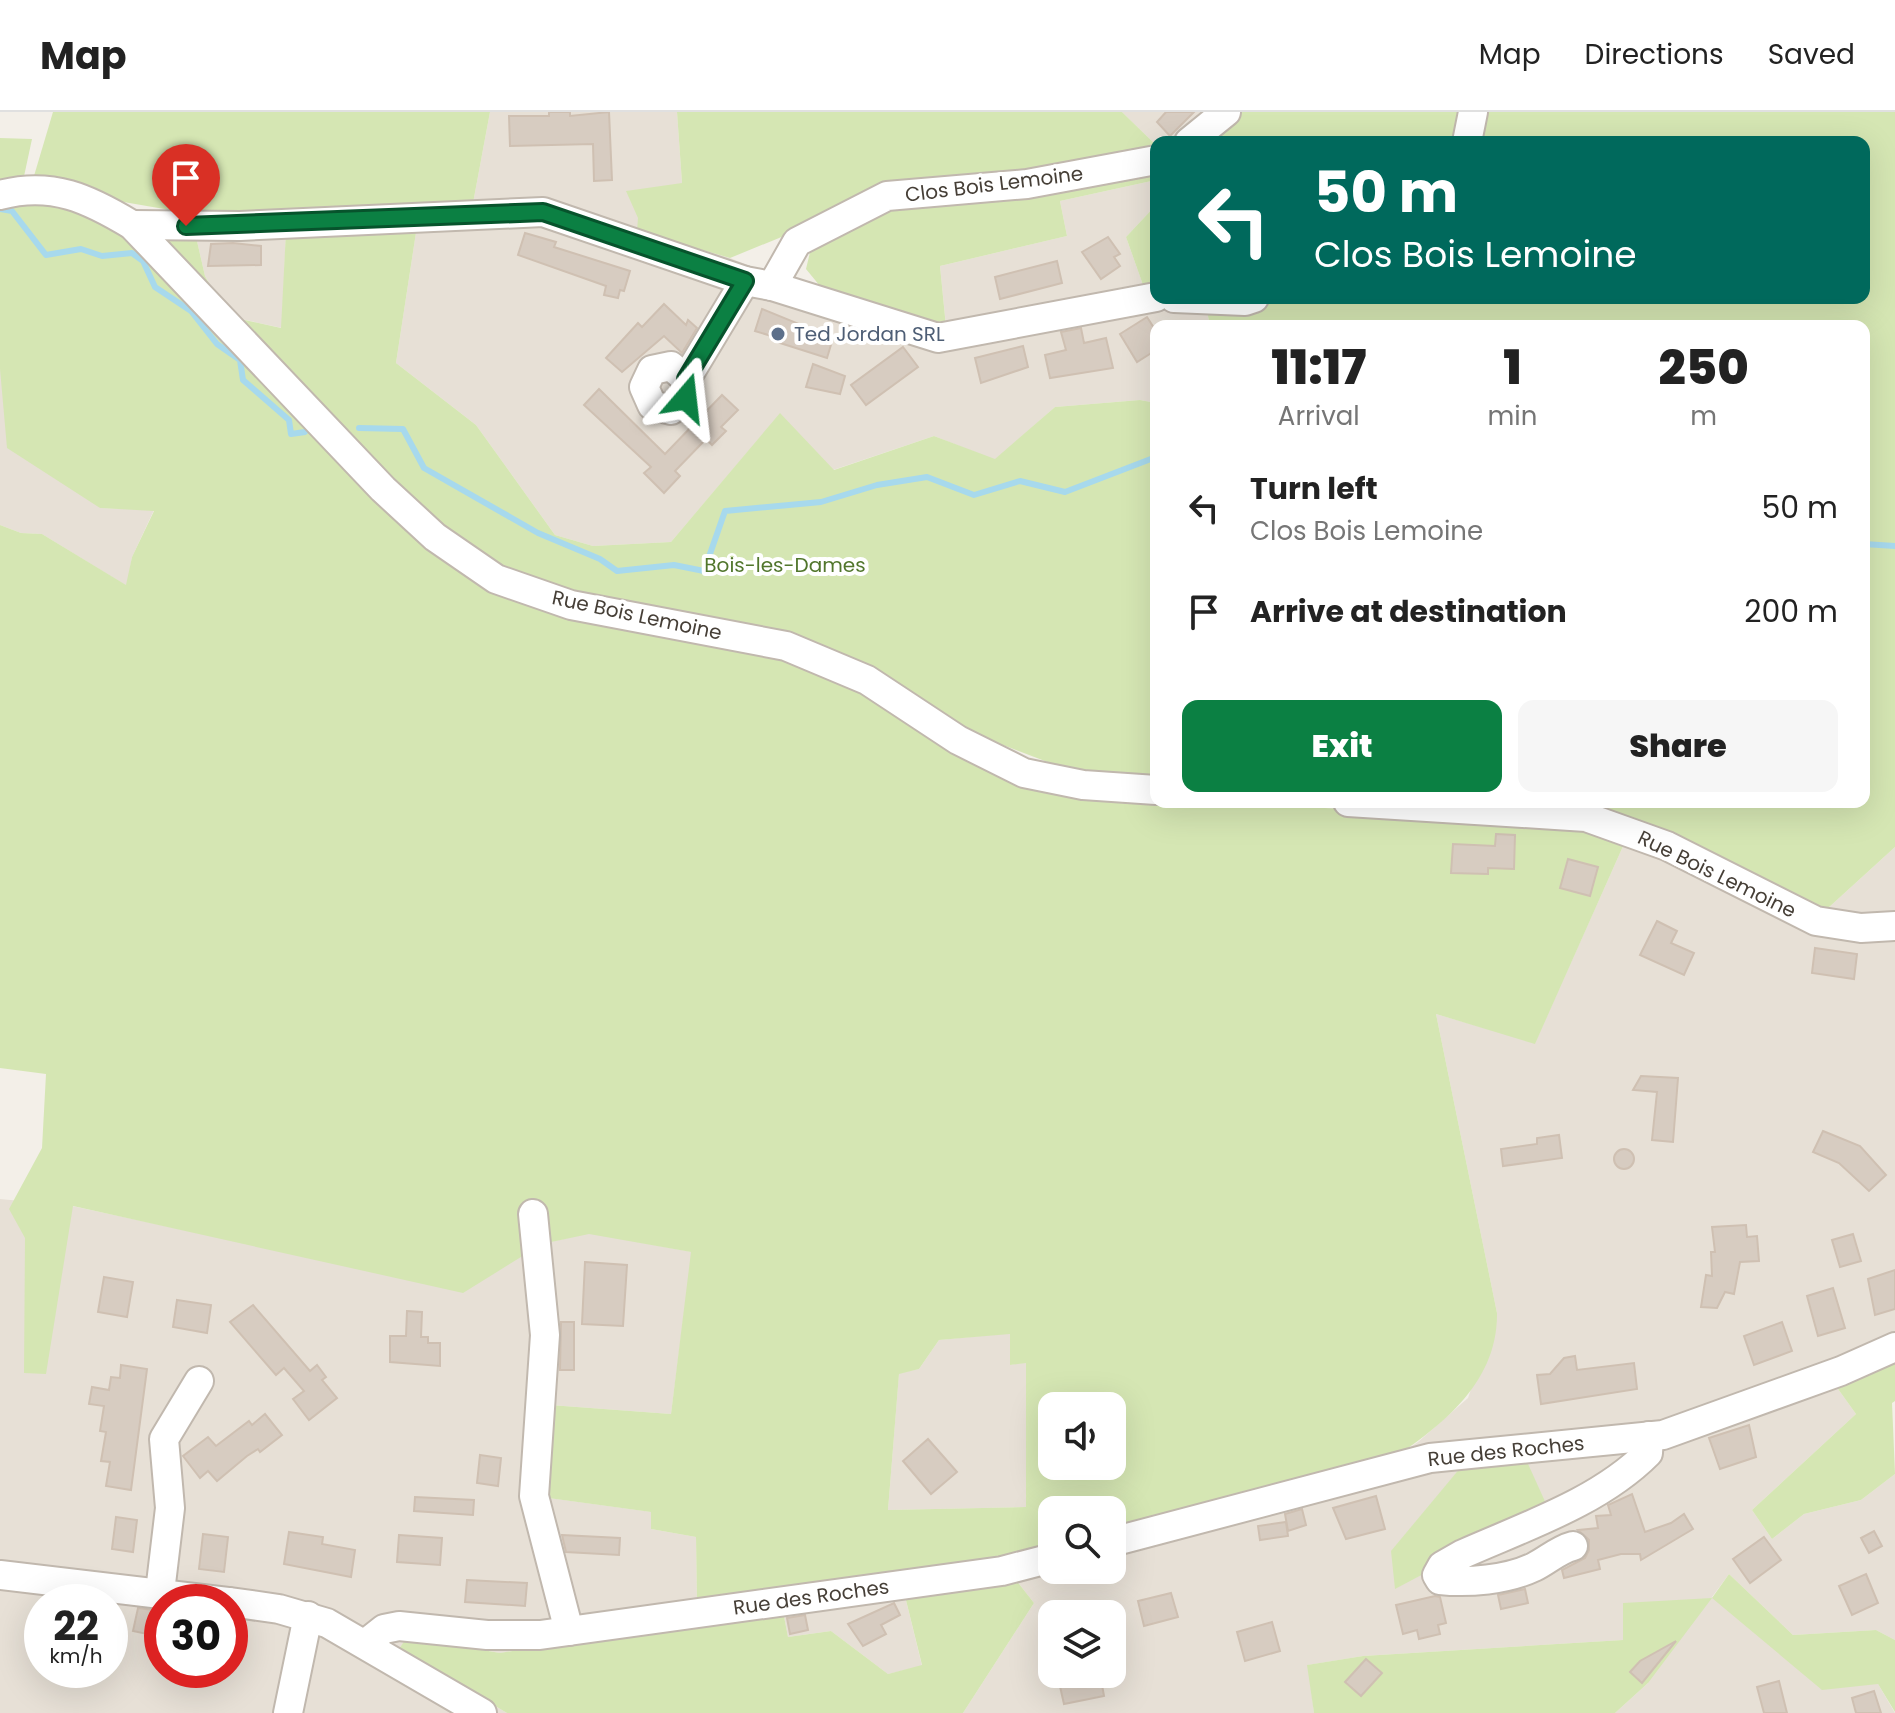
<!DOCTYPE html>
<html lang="en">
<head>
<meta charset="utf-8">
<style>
	body { margin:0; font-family:Poppins,sans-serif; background:#f6f6f6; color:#222; height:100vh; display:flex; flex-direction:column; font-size:30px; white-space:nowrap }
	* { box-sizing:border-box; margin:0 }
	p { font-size:26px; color:#767676 }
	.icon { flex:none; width:44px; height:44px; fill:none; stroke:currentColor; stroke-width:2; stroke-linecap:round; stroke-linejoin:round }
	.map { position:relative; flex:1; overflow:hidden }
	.sheet { position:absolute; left:1150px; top:208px; width:720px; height:488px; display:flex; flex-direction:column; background:#fff; border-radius:16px; box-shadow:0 8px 32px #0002 }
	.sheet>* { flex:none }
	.guide { position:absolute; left:1150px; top:24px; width:720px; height:168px; border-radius:16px; box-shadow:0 8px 32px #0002; background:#00695c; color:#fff; overflow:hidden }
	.tools { position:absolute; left:1038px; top:1280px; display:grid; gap:16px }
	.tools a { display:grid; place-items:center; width:88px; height:88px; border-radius:16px; background:#fff; box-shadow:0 8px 32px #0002; font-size:40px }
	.speed { position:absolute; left:24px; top:1472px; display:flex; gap:16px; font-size:40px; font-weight:700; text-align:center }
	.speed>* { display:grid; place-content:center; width:104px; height:104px; border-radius:50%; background:#fff; box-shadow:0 8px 32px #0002; line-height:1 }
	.speed small { font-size:20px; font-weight:400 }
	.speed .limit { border:12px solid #d22; background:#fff; color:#111 }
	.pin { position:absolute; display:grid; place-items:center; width:68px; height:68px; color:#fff; margin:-82px -34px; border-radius:50% 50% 50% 0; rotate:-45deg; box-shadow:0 0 8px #0007 }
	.pin .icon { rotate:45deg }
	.me { position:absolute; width:88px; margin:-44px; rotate:17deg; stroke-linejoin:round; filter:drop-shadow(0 0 6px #0008) }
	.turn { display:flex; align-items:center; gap:28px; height:168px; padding:0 32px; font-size:36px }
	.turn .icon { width:104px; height:104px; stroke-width:2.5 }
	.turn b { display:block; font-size:56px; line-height:68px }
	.eta { display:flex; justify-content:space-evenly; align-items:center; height:136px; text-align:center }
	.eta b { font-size:48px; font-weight:800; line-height:56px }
	.cta { display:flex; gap:16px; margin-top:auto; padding:16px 32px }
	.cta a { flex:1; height:92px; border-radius:16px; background:#0b8043; color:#fff; font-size:32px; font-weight:800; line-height:92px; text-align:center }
	.cta a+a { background:#f6f6f6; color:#222 }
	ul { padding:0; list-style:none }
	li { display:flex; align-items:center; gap:24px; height:104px; padding:0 32px }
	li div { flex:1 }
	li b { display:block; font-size:30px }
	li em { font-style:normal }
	header { display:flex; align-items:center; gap:48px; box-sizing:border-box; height:112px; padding:0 40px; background:#fff; border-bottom:2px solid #e0e0e0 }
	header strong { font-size:38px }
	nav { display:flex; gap:44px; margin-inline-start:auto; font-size:28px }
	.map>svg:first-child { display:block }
</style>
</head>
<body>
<header>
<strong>Map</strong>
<nav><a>Map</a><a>Directions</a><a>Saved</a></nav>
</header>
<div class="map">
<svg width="1895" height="1601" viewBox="0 0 1895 1601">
	<rect width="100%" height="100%" fill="#f3efe8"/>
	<g fill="#e7e0d6" fill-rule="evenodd">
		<path d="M490 0H677L682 71 638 106V119L730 146 829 185 946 214 940 154 1067 124 1060 89 1156 68V93L1126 125 1143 173 1207 199 1210 214H1156V291L1140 288 1055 295 995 348 934 324 833 358 780 302 671 430 593 434 555 423 476 313 396 251 417 114 473 91Z"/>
		<path d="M1122 0H1238L1203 30 1156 33Z"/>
		<path d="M194 116 286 119 282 216 227 204 205 164Z"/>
		<path d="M0 257 100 396 154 398 132 445 127 474 42 422 21 421 0 413Z"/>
		<path d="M1624 732 1827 797 1895 735V1229L1636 1321 1383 1353 1418 1330 1468 1286 1497 1201 1436 902 1535 931Z"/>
		<path d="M0 1087 72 1094 254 1133 542 1132 589 1121 692 1140 671 1302 550 1293 542 1385 652 1400 651 1417 696 1425 697 1491 583 1529 500 1541 408 1525 399 1537 507 1601H0ZM42 1490H110V1558H42ZM162 1490H230V1558H162Z"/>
		<path d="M1011 1221 1010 1253 1026 1250V1395L888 1398 899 1261 919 1257 939 1228Z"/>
		<path d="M1833 1270 1856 1302 1752 1398 1772 1427 1804 1402 1861 1388 1895 1362V1528L1876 1518 1793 1523 1729 1462 1712 1485 1878 1572 1895 1601H1615L1648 1571 1623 1528 1363 1544 1308 1553 1314 1601H963L1034 1491 1016 1468 1052 1458H1112V1440L1466 1349 1524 1343ZM1052 1502H1112V1562H1052Z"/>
		<path d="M903 1476 922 1554 888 1562 831 1519 788 1525 782 1494Z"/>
	</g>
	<g fill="#d5e6b3" fill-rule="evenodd">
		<path d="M53 0H490L473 91 199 103 31 74Z"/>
		<path d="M677 0H1122L1156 33V68L1060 89 1067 124 940 154 946 215 829 185 806 157 812 132 823 108 730 146 637 119 638 106 626 79 682 71Z"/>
		<path d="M1238 0H1470L1462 30H1203Z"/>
		<path d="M1483 0H1895V735L1827 797C1765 775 1708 741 1647 716 1620 704 1596 692 1566 690H1864V214H1210L1207 199 1248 186H1864V30H1473Z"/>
		<path d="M0 26 32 27 23 69 0 77Z"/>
		<path d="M0 93H80L194 116 205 164 227 204 281 216 286 119 417 114 396 251 476 313 555 423 593 434 671 430 780 301 834 358 934 324 995 347 1055 295 1140 288 1156 291V667L1071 659 977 623 857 549 1017 668 1156 690H1217L1545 708 1624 732 1535 932 1436 902 1497 1201C1498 1273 1438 1317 1383 1353L1112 1420V1398H1052V1434L937 1460 697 1491 696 1425 651 1417V1400L541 1385 550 1293 671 1302 691 1140 589 1122 542 1132 463 1181 73 1094 46 1262 24 1261 25 1126 9 1097 42 1036 46 962 0 956V413L21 421 42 422 126 473 132 445 154 399 100 396 7 336 0 257ZM1010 1222V1253L1026 1251V1395L888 1398 899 1262 919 1257 939 1228ZM1052 1294H1112V1354H1052Z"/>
		<path d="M1156 93V174L1143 173 1126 125Z"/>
		<path d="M1895 1246V1289L1892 1291 1895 1362 1861 1388 1804 1402 1772 1427 1752 1398 1856 1302 1833 1270Z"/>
		<path d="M1524 1343 1548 1396 1395 1477 1391 1439 1466 1349Z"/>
		<path d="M1729 1462 1793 1523 1876 1518 1895 1528V1600L1878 1572 1822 1578 1712 1486 1648 1571 1615 1601H1314L1307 1553 1363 1544 1623 1528V1491L1712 1486Z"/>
		<path d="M1016 1468 1034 1491 963 1601H507L399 1537 407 1525 500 1541 782 1494 788 1525 831 1519 888 1562 922 1553 903 1476Z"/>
	</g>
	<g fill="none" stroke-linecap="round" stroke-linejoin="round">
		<g stroke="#a7d9ed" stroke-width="6">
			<path d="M0 97 12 99 46 143 81 137 102 144 132 141 143 149 155 175 191 199 217 232 240 248 243 268 289 308 291 322 305 320"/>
			<path d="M359 316 403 317 424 356 538 421 600 447 617 459 674 453 704 459 725 399 821 390 877 373 927 365 974 383 1020 369 1065 380 1156 345"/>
			<path d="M1864 432 1895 434"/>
		</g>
	</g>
	<g fill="#d7ccc1" stroke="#cfc0b2" stroke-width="2">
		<path d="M549 0H570V4L609 0 612 68 594 69 593 32 510 34 509 4H549Z"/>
		<path d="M1166 0H1194L1170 24 1157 10Z"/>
		<path d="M525 121 556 130 554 135 630 159 624 179 620 178 618 186 604 183 606 174 518 143Z"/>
		<path d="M1108 125 1120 142 1114 145 1120 154 1101 167 1082 140Z"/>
		<path d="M233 131 261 134V153L208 154 211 132Z"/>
		<path d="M1057 149 1062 171 1000 187 995 165Z"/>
		<path d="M664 192 686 213 688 208 697 216 682 241 664 224 622 260 606 246 638 211 642 215Z"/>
		<path d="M762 197 833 226 827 246 777 230 778 226 755 219Z"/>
		<path d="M1147 205 1156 219V238L1137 250 1120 222Z"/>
		<path d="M1081 216 1084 231 1106 226 1113 256 1050 266 1045 243 1066 238 1061 220Z"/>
		<path d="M1023 234 1028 255 981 271 975 246Z"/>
		<path d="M903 235 918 255 866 293 851 273Z"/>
		<path d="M813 252 845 264 840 282 806 275Z"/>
		<path d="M599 277 665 342 722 283 738 298 721 315 726 319 712 333 706 327 675 359 680 364 664 381 644 361 651 355 584 293Z"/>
		<path d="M1496 722 1515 723 1514 757 1488 756V762L1451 761 1453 732 1495 734Z"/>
		<path d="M1568 747 1598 755 1590 784 1560 776Z"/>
		<path d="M1657 809 1677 819 1671 831 1694 841 1684 863 1640 843Z"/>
		<path d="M1815 836 1857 842 1854 867 1812 861Z"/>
		<path d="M1641 964 1678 966 1673 1030 1652 1028 1657 980 1633 978Z"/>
		<path d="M1823 1019 1860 1034 1886 1063 1869 1079 1839 1051 1813 1040Z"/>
		<path d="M1559 1023 1562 1046 1503 1054 1501 1037 1537 1032V1026Z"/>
		<circle cx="1624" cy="1047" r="10"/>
		<path d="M1746 1113 1747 1125 1757 1124 1759 1149 1740 1150 1734 1182 1725 1180 1717 1196 1701 1195 1706 1163 1712 1164 1711 1140H1715L1712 1115Z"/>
		<path d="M1853 1122 1861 1149 1840 1155 1832 1128Z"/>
		<path d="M585 1150 627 1153 623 1214 582 1212Z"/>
		<path d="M1895 1158V1197L1875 1203 1868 1167Z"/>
		<path d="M104 1165 133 1170 127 1205 98 1200Z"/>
		<path d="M1833 1176 1845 1216 1818 1224 1807 1184Z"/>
		<path d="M177 1188 211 1193 207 1221 173 1215Z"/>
		<path d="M253 1193 310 1259 317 1253 326 1265 322 1268 337 1286 309 1308 293 1287 304 1279 284 1256 276 1263 230 1210Z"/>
		<path d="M407 1199 422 1200 421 1225H428V1231H440V1254L390 1250V1224H406Z"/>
		<path d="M561 1210H574V1258H560Z"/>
		<path d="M1782 1210 1792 1239 1754 1253 1744 1224Z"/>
		<path d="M1575 1244 1577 1258 1634 1251 1637 1277 1541 1292 1537 1263 1550 1262 1564 1246Z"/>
		<path d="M121 1253 147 1257 131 1378 106 1374 110 1350 101 1349 106 1320 100 1319 104 1294 89 1292 92 1275 109 1278 111 1265 120 1266Z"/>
		<path d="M265 1302 282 1323 260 1340 258 1337 247 1344 217 1369 208 1359 200 1366 183 1344 208 1325 216 1334 249 1309 252 1313Z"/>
		<path d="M1749 1313 1756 1345 1720 1357 1709 1326Z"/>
		<path d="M928 1327 957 1360 931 1382 903 1349Z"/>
		<path d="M480 1343 501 1346 498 1374 477 1371Z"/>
		<path d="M1632 1382 1645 1420 1671 1411 1684 1402 1693 1417 1641 1448 1640 1442H1621L1598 1448 1600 1457 1564 1466 1562 1458 1585 1446 1589 1438V1428L1578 1418 1598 1416 1596 1404 1611 1403 1608 1393Z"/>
		<path d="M1376 1384 1385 1417 1346 1427 1333 1396Z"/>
		<path d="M415 1385 474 1388 473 1403 414 1399Z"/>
		<path d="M1302 1397 1306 1413 1288 1419 1285 1402Z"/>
		<path d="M116 1405 137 1408 133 1440 112 1437Z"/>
		<path d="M1286 1410 1288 1424 1260 1428 1258 1414Z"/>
		<path d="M1874 1419 1882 1434 1869 1441 1861 1426Z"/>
		<path d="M289 1420 323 1425 322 1432 355 1438 351 1465 284 1452Z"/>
		<path d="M203 1422 228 1425 224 1460 199 1457Z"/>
		<path d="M399 1423 442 1426 440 1453 397 1450Z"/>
		<path d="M562 1423 620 1426 619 1443 566 1440Z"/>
		<path d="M1764 1425 1781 1448 1750 1471 1733 1447Z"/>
		<path d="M1866 1462 1878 1491 1852 1503 1839 1474Z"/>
		<path d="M467 1468 527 1471 525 1494 465 1490Z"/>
		<path d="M1525 1477 1528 1491 1501 1497 1498 1483Z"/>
		<path d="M1171 1481 1178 1505 1144 1514 1138 1489Z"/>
		<path d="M1435 1484 1440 1485 1446 1511 1438 1513 1440 1522 1419 1527 1417 1518 1403 1522 1396 1493Z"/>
		<path d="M894 1491 900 1503 881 1513 886 1522 863 1534 848 1512Z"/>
		<path d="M138 1496 162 1499V1525L133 1519Z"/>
		<path d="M805 1503 808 1518 790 1522 787 1506Z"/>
		<path d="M1272 1510 1280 1539 1245 1549 1237 1520Z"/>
		<path d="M1676 1529 1642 1571 1630 1560 1640 1549Z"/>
		<path d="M1366 1547 1382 1561 1361 1584 1345 1570Z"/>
		<path d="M1100 1562 1104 1584 1064 1592 1059 1570Z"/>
		<path d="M1779 1569 1787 1601H1764L1757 1575Z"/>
		<path d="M1874 1579 1881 1601H1856L1852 1586Z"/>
	</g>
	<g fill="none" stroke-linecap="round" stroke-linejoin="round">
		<defs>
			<g id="minor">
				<path d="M1189 30 1226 0"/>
				<path d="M1467 30 1473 0"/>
				<path d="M0 83C52 69 89 87 132 113L383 377 435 425 496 467 571 493 786 534 867 568 958 628 1024 661 1083 673 1156 678"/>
				<path d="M132 113 240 114 543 100 745 169 772 174 938 226 1156 185"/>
				<path d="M772 174 797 130 887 84 1027 72 1156 48"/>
				<path d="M1174 186 1245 189 1254 186"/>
				<path d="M686 267 671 254 652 258 644 275 652 293 671 298 686 286V267L745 169"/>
				<path d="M1348 690 1586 705 1667 734 1816 809 1861 816 1895 814"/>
				<path d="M533 1102 545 1223 534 1384 569 1519"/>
				<path d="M1112 1430 1430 1346 1663 1323 1841 1259 1895 1235"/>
				<path d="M1573 1434C1558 1438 1548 1448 1534 1455 1507 1468 1468 1471 1440 1468L1437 1463 1442 1454 1463 1442C1526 1414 1599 1390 1648 1341L1649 1324"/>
				<path d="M0 1463 228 1490"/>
				<path d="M160 1480 170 1396 164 1327 199 1269"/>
				<path d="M230 1490 279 1497 327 1511 482 1601"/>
				<path d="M365 1532 384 1517 399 1514 487 1523H540L1002 1459 1052 1446"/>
				<path d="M288 1601 308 1504"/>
			</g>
		</defs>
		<use href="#minor" stroke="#c1b8ae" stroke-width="32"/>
		<use href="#minor" stroke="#fff" stroke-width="28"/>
	</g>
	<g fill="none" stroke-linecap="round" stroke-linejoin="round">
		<defs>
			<path id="route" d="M186 114 543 100 745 169 686 267V286"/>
		</defs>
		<use href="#route" stroke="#07532c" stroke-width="20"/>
		<use href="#route" stroke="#0b8043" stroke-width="14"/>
	</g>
	<circle fill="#5c6f8a" stroke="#fff" stroke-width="3" cx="778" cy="222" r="8"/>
	<g text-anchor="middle" stroke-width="8" stroke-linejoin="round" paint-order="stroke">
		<g font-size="20" fill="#463f37" stroke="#fff">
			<text transform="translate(994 72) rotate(-7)" y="7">Clos Bois Lemoine</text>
			<text transform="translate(637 503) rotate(12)" y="7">Rue Bois Lemoine</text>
			<text transform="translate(1717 762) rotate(26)" y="7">Rue Bois Lemoine</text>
			<text transform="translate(1506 1339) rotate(-6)" y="7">Rue des Roches</text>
			<text transform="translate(811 1485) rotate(-8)" y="7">Rue des Roches</text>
		</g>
		<g font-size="20" fill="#4e5e75" stroke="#fff" text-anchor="start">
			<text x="794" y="229">Ted Jordan SRL</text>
		</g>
		<g font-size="20" fill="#51762c" stroke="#fff">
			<text x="785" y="460">Bois-les-Dames</text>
		</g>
	</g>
</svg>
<div class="tools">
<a><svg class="icon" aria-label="sound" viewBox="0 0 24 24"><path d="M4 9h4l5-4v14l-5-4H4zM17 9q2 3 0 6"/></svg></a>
<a><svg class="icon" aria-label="search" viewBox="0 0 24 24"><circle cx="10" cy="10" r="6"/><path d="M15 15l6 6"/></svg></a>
<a><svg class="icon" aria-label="layers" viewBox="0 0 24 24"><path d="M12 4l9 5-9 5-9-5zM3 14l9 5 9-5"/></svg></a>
</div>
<div class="speed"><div>22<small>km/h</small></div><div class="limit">30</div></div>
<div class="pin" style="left:186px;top:114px;background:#d93025"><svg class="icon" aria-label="arrive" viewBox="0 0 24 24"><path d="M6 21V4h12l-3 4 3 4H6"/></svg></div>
<svg class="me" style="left:686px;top:286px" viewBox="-20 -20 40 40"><path d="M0-17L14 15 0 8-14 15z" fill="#0b8043" stroke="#fff" stroke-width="4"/></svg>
<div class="guide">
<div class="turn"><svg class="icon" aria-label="left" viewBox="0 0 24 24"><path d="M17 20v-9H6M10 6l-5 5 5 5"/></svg><div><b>50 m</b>Clos Bois Lemoine</div></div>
</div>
<section class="sheet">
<div class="eta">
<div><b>11:17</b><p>Arrival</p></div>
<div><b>1</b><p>min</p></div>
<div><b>250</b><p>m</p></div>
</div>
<ul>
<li><svg class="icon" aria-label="left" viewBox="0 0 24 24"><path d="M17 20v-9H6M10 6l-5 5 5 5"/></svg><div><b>Turn left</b><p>Clos Bois Lemoine</p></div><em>50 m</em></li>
<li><svg class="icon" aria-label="arrive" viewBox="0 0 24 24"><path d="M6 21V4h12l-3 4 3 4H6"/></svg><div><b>Arrive at destination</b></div><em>200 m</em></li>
</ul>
<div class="cta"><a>Exit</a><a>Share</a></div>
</section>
</div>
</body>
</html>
